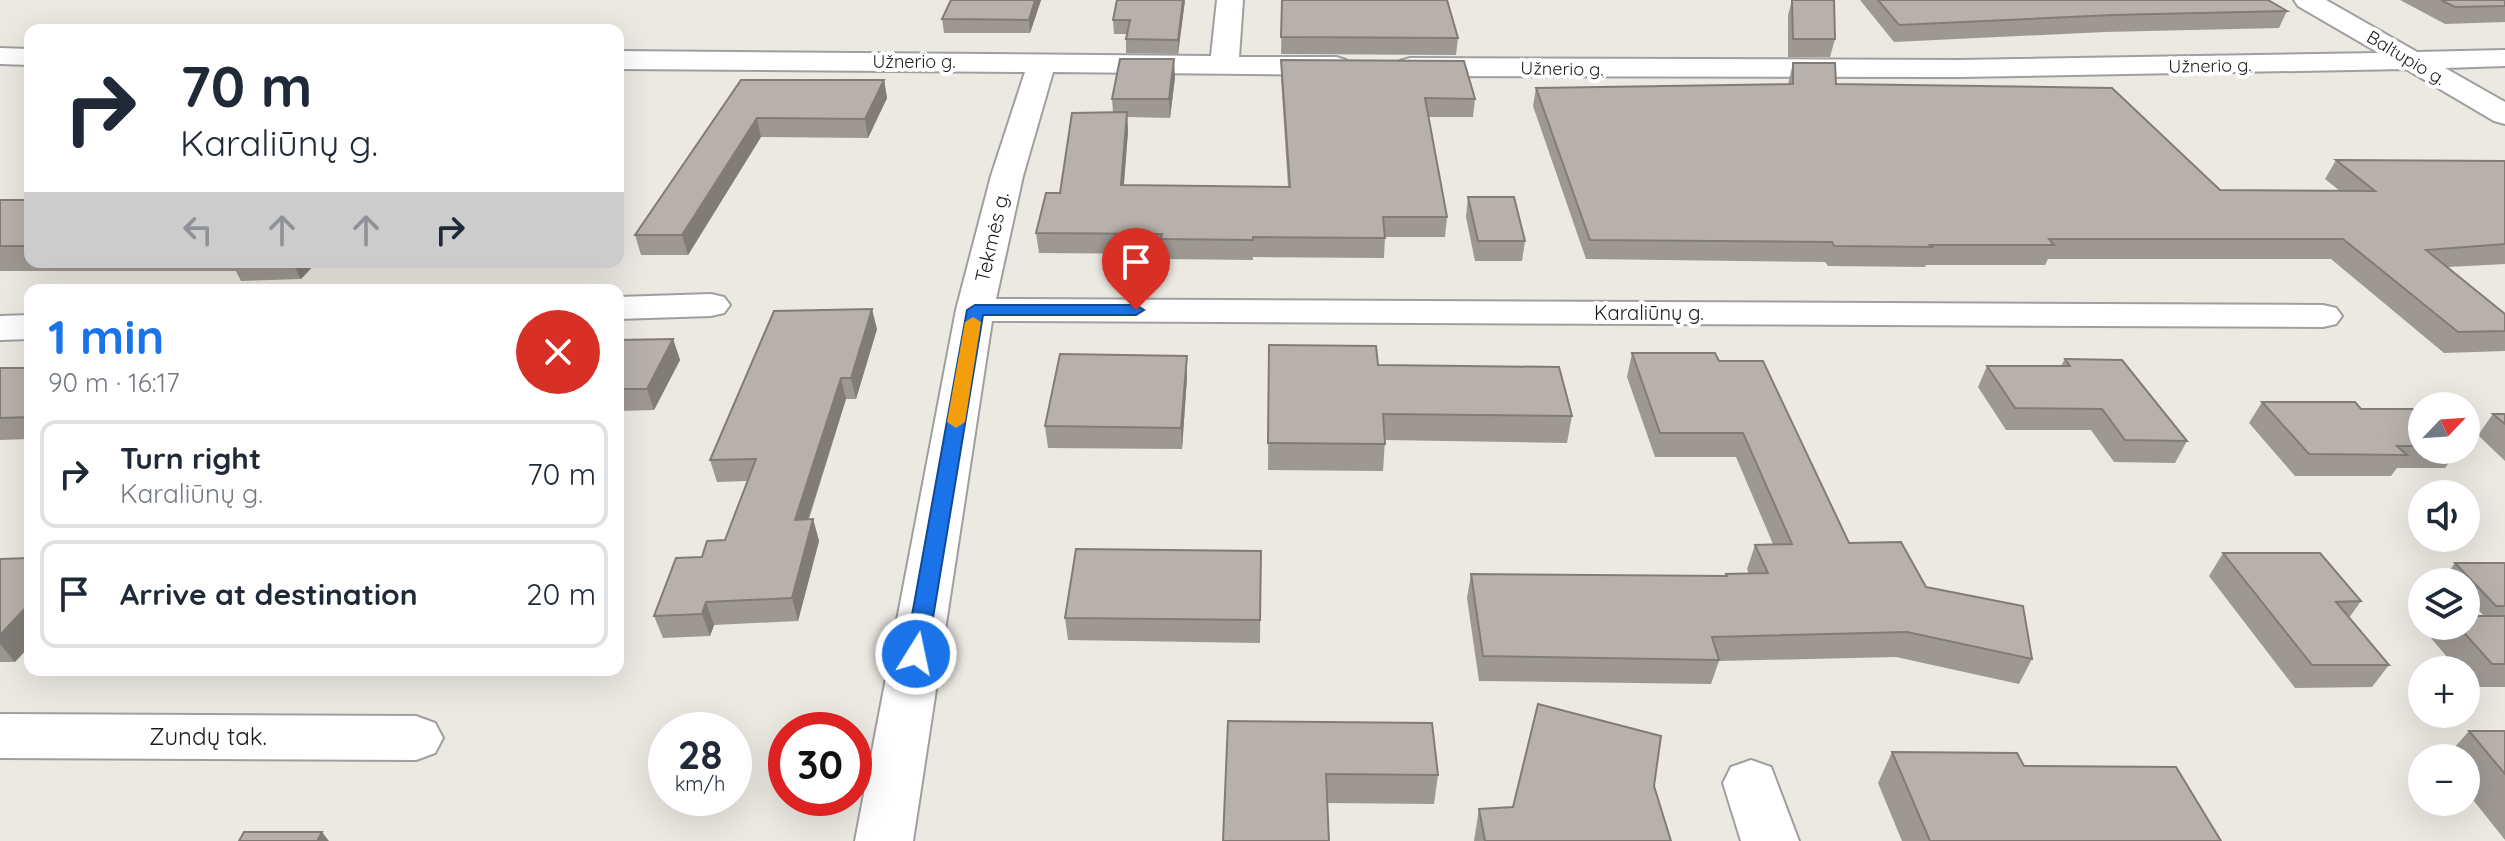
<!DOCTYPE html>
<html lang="en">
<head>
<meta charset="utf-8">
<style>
	body { margin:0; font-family:Quicksand,sans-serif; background:#f6f6f7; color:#1f2937; height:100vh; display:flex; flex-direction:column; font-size:30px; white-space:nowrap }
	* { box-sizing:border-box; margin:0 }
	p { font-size:26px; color:#747a83 }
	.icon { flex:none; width:44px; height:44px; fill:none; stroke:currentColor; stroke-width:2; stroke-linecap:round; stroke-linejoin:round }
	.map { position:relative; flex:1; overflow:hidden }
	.sheet { position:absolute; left:24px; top:284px; width:600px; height:392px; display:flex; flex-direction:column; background:#fff; border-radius:16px; box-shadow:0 8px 32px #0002 }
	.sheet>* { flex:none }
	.guide { position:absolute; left:24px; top:24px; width:600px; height:244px; border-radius:16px; box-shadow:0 8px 32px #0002; background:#fff; color:#1f2937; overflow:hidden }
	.needle { width:52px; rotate:65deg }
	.buttons { position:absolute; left:2408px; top:392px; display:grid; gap:16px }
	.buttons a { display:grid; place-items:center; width:72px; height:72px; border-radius:50%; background:#fff; box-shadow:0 8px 32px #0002; font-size:40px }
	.speed { position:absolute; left:648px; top:712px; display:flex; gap:16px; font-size:40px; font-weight:700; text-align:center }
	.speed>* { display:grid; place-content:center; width:104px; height:104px; border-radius:50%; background:#fff; box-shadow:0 8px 32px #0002; line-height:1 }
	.speed small { font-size:20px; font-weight:400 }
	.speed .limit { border:12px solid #d22; background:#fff; color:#111 }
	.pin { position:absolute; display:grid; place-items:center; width:68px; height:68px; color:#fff; margin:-82px -34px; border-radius:50% 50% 50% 0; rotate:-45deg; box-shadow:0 0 8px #0007 }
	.pin .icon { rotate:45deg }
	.me { position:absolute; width:88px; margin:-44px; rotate:10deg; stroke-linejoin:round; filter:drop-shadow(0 0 6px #0008) }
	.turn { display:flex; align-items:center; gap:28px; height:168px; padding:0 24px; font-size:36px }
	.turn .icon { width:104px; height:104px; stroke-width:2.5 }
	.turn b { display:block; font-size:56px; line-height:68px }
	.lanes { display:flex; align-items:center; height:76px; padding:0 24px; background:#0003; justify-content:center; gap:40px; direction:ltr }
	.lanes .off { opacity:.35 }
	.round { display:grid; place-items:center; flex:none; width:84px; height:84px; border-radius:42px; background:#f6f6f7 }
	.head { display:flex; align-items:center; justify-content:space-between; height:136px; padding:0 24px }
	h1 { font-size:48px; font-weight:800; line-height:60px; color:#1a73e8 }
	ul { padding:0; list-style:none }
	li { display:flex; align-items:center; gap:24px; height:108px; margin:0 16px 12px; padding:0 8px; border:4px solid #e0e1e3; border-radius:16px }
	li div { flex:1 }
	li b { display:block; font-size:30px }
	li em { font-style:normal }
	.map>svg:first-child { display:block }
</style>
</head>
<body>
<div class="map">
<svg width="2505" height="841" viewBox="0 0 2505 841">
	<rect width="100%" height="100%" fill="#ece8e2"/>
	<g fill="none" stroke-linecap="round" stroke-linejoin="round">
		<defs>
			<g id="street">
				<path d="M1217 0H1243L1239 57H1336L1346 60 1350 66 1346 72 1336 75 1053 72 1023 176 996 299 2323 305 2336 308 2342 316 2336 324 2323 327 992 321 913 841H855L956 310 991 176 1025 72 618 69V51L1211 56Z"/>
				<path d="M2294 0H2326L2417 52 2505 50V66L2445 68 2505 102V124L2494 121 2406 69 1958 77 1410 76 1400 73 1396 67 1400 61 1410 58 1958 60 2379 53 2298 6Z"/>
				<path d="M0 48 30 49V65L0 64Z"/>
				<path d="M711 294 724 297 730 305 724 313 711 316 618 319V297Z"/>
				<path d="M30 315V339L0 340V316Z"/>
				<path d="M0 714 416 716 435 723 443 738 435 753 416 760 0 758Z"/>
				<path d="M1751 760 1771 767 1799 841H1741L1723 783 1731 767Z"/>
			</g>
		</defs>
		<use href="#street" stroke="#9f9f9f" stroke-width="4"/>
		<use href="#street" fill="#fff" fill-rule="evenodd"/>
	</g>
	<g fill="#9e9893">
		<path d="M1041 0 1030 33H944L942 19Z"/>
		<path d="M1185 0 1178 54 1126 53V39L1127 34H1114L1113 20Z"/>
		<path d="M1282 0 1458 38 1456 55 1281 54Z"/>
		<path d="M1792 0 1835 39 1830 57H1788V15Z"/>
		<path d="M1860 0H2268L2287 11 2279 28 2105 32 1894 42Z"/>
		<path d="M2400 0H2505V22L2445 24Z"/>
		<path d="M1281 60 1475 99 1473 117H1428L1447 217 1445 237H1385L1384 258 1253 257V260L1162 259V254L1039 253 1036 233 1060 193 1113 113 1112 99 1175 77 1170 118 1127 117 1128 131 1124 185 1288 187 1281 78Z"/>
		<path d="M1793 63 1836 84 2220 190 2340 191 2325 179 2336 160 2505 161V264L2448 267 2505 314V351L2444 353 2331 259H2048L2045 265H1926L1925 267 1828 266 1825 262 1586 259 1533 106 1536 88 1788 84Z"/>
		<path d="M741 80H884L887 98 868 138 761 137 688 255H641L635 235Z"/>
		<path d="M1468 197 1525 241 1522 261H1475L1466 217Z"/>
		<path d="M0 200H30V262H317L301 279 241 281 236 271H0Z"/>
		<path d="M877 329 856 399H846L809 519H813L819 541 798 621 714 625 710 636 663 638 654 616 702 557 725 540 747 481 717 482 710 460Z"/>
		<path d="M673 339 680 360 654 410 618 411V340Z"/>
		<path d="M1269 345 1378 365 1572 416 1567 443 1385 440 1383 471 1268 470Z"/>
		<path d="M1632 353 1719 361 1849 543 1926 587 2032 659 2019 684 1896 657 1719 661 1711 684 1479 681 1467 598 1471 574 1725 576 1726 574H1749L1747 569 1755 545 1773 544 1736 457H1655L1627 377Z"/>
		<path d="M1187 356V377L1182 449 1048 448 1045 426Z"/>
		<path d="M2065 359 2187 441 2175 463 2114 462 2091 430H2006L1978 387 1987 366H2061Z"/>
		<path d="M0 368H30V439L0 440Z"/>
		<path d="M2262 402 2361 409H2422V450H2458L2445 468H2397L2391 476H2295L2249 423Z"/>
		<path d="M2493 414H2505V461L2478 435Z"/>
		<path d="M1261 551 1260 643 1068 640 1065 618Z"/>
		<path d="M2223 553 2361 601 2349 618 2389 665 2372 687 2295 688 2209 576Z"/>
		<path d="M0 559 15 662H0Z"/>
		<path d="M2455 563H2505V687H2472L2466 679V670H2458L2431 638 2441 626H2466L2484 616 2466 597V582H2452L2446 575Z"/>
		<path d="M234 670H442L441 672Z"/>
		<path d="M1228 721 1438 775 1434 804 1327 803Z"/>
		<path d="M2469 731H2505V840L2466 791V758H2445Z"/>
		<path d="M1892 752 2024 766 2221 841H1902L1878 783Z"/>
		<path d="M1654 786 1671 841H1474L1479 809 1513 807Z"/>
	</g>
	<g fill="#817c78">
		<path d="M1035 0H1041L1030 33 1029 20Z"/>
		<path d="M1183 0H1185L1178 54V40Z"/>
		<path d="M1174 59 1175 77 1170 118 1169 99Z"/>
		<path d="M884 80 887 98 868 138 865 119Z"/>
		<path d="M1127 112 1128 131 1122 205 1121 185Z"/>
		<path d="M757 118 761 137 688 255 682 235Z"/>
		<path d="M292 262H317L301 279Z"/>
		<path d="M872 309 877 329 856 399 851 378Z"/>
		<path d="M673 339 680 360 654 410 647 389Z"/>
		<path d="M1187 356V377L1182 449 1181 428Z"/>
		<path d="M841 378 846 399 801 542 795 520Z"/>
		<path d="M813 519 819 541 798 621 792 598Z"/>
		<path d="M706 602 714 625 710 636 702 614Z"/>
		<path d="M30 603V646L15 662 0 644V635Z"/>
		<path d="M322 832 329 841H317Z"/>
	</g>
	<g fill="#b8b1ab" stroke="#817c78" stroke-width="2">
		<path d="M951 0H1035L1029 20 942 19Z"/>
		<path d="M1117 0H1183L1178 40 1126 39 1130 20H1113Z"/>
		<path d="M1282 0H1447L1458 38 1281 37Z"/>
		<path d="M1792 0H1834L1835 39H1793Z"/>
		<path d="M1878 0H2268L2287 11 2112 15 1899 25Z"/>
		<path d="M2441 0H2505V6L2455 7Z"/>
		<path d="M1120 59H1174L1169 99H1112Z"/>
		<path d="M1281 60 1464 61 1475 99 1425 98 1447 217H1383L1385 238 1253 237V240L1161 239 1162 234 1036 233 1046 193H1060L1072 113 1127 112 1121 185 1290 187Z"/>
		<path d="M1793 63H1835L1836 84 2112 88 2220 190 2375 191 2336 160 2505 161V244L2426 250 2505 314V331L2458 332 2343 239H2049L2054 245H1930L1932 247 1834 246 1832 242 1590 240 1536 88 1793 84Z"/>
		<path d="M741 80H884L865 119 757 118 682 235H635Z"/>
		<path d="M1468 197H1514L1525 241H1478Z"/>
		<rect x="0" y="200" width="30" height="46"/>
		<path d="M872 309 851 378H841L795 520 813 519 792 598 706 602 702 614 654 616 676 558 702 557 707 541 725 540 756 459 710 460 774 311Z"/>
		<path d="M673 339 647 389H618V340Z"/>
		<path d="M1269 345 1376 346 1378 365 1559 367 1572 416 1383 414 1385 444 1268 443Z"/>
		<path d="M1632 353H1715L1719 361H1763L1849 543 1901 542 1926 587 2023 606 2032 659 1907 632 1712 637 1719 660 1483 656 1471 574 1727 576 1726 574 1768 573 1755 545 1792 544 1743 433H1660Z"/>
		<path d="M1060 354 1187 356 1181 428 1045 426Z"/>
		<path d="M2065 359 2122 360 2187 441 2125 440 2102 409 2015 408 1987 366H2070Z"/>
		<path d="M0 368H30V417L0 418Z"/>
		<path d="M2262 402H2355L2361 409H2422V446H2397L2407 455 2309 454Z"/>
		<path d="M2493 414H2505V424Z"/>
		<path d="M1076 549 1261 551 1260 620 1065 618Z"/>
		<path d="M2223 553H2320L2361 601 2336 602 2389 665H2312Z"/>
		<path d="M30 558V603L0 635V559Z"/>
		<path d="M2455 563H2505V606H2496Z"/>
		<path d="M2466 616H2505V664H2492L2458 626H2466Z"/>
		<path d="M1538 704 1661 736 1654 786 1671 841H1485L1479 809 1513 807Z"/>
		<path d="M1228 721 1432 723 1438 775 1326 774 1329 841H1223Z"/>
		<path d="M2469 731H2505V774Z"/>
		<path d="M1892 752 2017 753 2024 766 2176 767 2221 841H1930Z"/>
		<path d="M244 832H322L317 841H239Z"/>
	</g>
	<path fill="#1a73e8" stroke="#114b97" stroke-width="2" d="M975 305H1136L1144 310 1136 315H983L927 654 924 660 916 662 909 660 905 654 967 310Z"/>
	<path fill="#f59e0b" d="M973 317 981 322 965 422 956 428 947 422 965 322Z"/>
	<g text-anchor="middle" stroke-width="8" stroke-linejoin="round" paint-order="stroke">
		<g font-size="18" fill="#1b1b1b" stroke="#fff">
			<text transform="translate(2406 58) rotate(31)" y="6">Baltupio g.</text>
			<text x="914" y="68">Užnerio g.</text>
			<text transform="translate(2210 66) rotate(-1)" y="6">Užnerio g.</text>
			<text transform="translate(1562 69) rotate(1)" y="6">Užnerio g.</text>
		</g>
		<g font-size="20" fill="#1b1b1b" stroke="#fff">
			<text transform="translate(992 237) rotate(-77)" y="7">Tekmės g.</text>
			<text x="1649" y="320">Karaliūnų g.</text>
		</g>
		<g font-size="24" fill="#1b1b1b" stroke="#fff">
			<text x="208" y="745">Zundų tak.</text>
		</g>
	</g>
</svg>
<div class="buttons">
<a><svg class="needle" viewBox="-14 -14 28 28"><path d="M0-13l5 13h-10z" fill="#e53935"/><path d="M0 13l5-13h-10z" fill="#747a83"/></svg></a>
<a><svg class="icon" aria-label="sound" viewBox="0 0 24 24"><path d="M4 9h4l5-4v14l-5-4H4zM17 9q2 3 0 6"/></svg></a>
<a><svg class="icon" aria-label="layers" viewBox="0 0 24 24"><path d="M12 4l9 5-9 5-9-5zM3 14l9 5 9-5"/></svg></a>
<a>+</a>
<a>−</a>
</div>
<div class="speed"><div>28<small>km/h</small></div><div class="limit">30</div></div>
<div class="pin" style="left:1136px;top:310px;background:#d93025"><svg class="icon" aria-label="arrive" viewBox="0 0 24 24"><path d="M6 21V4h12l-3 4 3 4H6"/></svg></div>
<svg class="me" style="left:916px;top:654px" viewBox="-20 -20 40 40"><circle r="17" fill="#1a73e8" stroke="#fff" stroke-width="3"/><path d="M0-11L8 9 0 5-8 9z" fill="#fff"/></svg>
<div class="guide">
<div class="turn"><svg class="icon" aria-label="right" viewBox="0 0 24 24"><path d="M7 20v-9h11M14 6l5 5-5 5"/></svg><div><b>70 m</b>Karaliūnų g.</div></div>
<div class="lanes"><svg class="icon off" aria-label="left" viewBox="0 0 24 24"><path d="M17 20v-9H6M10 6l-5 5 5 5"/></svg><svg class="icon off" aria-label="ahead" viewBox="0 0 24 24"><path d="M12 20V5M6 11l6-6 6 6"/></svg><svg class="icon off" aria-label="ahead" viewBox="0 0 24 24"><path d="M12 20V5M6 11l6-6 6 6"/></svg><svg class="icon" aria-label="right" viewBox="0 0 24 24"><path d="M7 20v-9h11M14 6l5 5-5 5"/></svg></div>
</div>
<section class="sheet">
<div class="head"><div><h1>1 min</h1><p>90 m · 16:17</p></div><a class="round" style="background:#d93025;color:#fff"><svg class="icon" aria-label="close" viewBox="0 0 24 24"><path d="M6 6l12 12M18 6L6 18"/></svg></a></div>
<ul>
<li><svg class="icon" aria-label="right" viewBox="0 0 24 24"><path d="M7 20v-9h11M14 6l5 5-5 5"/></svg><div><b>Turn right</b><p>Karaliūnų g.</p></div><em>70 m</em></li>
<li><svg class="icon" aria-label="arrive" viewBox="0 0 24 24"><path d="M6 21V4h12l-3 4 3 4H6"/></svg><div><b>Arrive at destination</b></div><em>20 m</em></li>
</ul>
</section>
</div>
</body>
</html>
